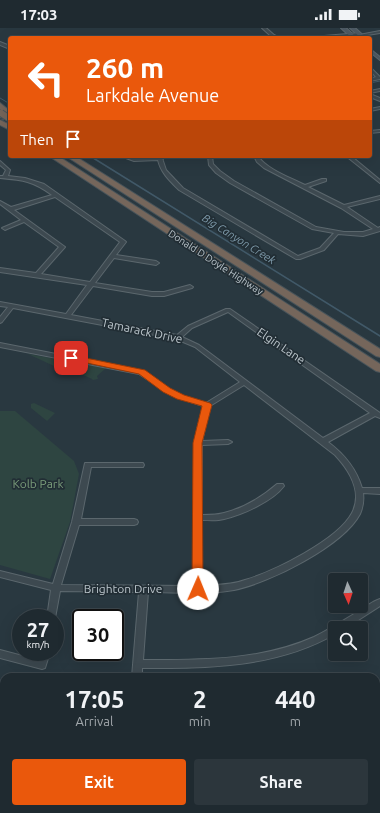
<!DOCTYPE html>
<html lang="en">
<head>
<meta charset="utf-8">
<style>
	body { margin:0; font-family:Ubuntu,sans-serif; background:#2c363c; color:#f1f3f6; height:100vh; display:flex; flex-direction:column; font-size:15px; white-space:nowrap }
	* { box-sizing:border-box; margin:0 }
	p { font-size:13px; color:#a1a7ab }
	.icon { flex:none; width:22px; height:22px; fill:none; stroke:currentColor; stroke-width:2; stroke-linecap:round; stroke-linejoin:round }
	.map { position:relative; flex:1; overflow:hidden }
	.details { position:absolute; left:0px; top:645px; width:380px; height:140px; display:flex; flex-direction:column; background:#1f2a30; border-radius:12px 12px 0 0; box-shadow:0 4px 16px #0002,0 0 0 1px #3c464c }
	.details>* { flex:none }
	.banner { position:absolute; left:8px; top:8px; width:364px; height:122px; border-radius:4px; box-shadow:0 4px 16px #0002,0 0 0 1px #3c464c; background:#ea580c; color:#fff; overflow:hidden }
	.needle { width:26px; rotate:177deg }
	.fabs { position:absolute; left:328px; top:545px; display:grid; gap:8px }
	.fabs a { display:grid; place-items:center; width:40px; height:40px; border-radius:4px; background:#1f2a30; box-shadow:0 4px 16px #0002,0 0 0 1px #3c464c; font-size:20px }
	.speed { position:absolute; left:12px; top:581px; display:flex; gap:8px; font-size:20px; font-weight:700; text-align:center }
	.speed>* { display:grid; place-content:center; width:52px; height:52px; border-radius:50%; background:#1f2a30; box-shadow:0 4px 16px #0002,0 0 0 1px #3c464c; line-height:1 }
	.speed small { font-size:10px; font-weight:400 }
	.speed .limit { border:2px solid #111; border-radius:6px; background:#fff; color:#111 }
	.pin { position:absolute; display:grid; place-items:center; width:34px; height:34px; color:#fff; margin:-17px; border-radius:8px; box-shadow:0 2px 6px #0006 }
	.me { position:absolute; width:44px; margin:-22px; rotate:1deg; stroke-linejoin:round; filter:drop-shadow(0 0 3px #0008) }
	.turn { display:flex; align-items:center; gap:14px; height:84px; padding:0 12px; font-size:18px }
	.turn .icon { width:52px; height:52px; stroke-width:2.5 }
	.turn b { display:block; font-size:28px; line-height:34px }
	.then { display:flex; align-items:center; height:38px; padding:0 12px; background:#0003; gap:8px; font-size:15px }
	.eta { display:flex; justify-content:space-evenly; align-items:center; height:68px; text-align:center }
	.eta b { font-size:24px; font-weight:600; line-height:28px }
	.button { display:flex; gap:8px; margin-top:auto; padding:8px 12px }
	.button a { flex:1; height:46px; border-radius:4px; background:#ea580c; color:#fff; font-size:16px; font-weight:600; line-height:46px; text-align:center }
	.button a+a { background:#2c363c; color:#f1f3f6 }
	.status { display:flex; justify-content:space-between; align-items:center; height:28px; padding:0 20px; background:#1f2a30; direction:ltr }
	.status svg { height:11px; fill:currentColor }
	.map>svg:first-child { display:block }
</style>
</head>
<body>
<div class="status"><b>17:03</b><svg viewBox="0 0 49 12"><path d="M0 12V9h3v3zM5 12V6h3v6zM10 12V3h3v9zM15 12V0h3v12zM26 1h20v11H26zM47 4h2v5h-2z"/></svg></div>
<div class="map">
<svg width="380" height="785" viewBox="0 0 380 785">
	<rect width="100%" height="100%" fill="#293840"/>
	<g fill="#2e4541">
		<path d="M28 326 106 340 97 348 98 351 93 352 92 351 61 337 54 338Z"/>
		<path d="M34 375 55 385 47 393 31 380V376Z"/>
		<path d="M0 383H15L74 433 79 446 70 494 50 551 0 537Z"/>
	</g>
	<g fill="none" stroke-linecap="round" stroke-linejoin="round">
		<g stroke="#415968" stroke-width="1">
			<path d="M370 55 380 53"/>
			<path d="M0 70 10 76"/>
		</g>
		<path stroke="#415968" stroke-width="1.5" d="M90 128 380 308"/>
		<defs>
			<g id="minor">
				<path d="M262 0H266L274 7 280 10 272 9Z"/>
				<path d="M380 3V5L361 8 359 7Z"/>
				<path d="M370 39 380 49V51L370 53V51L376 49 370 42Z"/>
				<path d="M380 61V63L370 65V63Z"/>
				<path d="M370 66 380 70V73L370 69Z"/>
				<path d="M380 79V81L370 83V81Z"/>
				<path d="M380 102V104L370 105V103Z"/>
				<path d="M158 128H162L163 133 166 142 183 160 298 228 320 220 334 205 312 201 230 155 216 145 209 137 208 128H212L213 136 220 143 234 153 316 199 344 204H363L373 201 341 180 264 140 257 134 254 128H258C266 141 291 150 305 157L322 151H326V153L308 159 344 177 380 168V171L347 179 378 200 380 199V203L363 208 338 206 324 222 300 231H296L179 162C170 153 161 145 158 132L134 133 126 130 128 129 134 131 158 130Z"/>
				<path d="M346 128H351L380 152V155Z"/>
				<path d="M0 133 10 142 8 148 25 150 44 156 125 213 126 214 116 227 156 233 159 235 156 237 114 230 95 255 152 264H164L190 257 193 259 192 260 164 268H152L93 258 71 287 177 307 188 298 226 281H230L380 385V390L375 388 328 414C344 426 356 440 362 460H380V466L363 465C364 472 363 479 360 486 343 518 269 555 234 562 206 567 176 564 148 564L143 632C201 632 260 633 314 609 330 601 344 592 359 583 366 579 373 573 380 571V578L346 600H335V606C276 640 208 640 142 640V649H132L139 564 60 563 55 590H47L51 562 0 549V543L53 556 72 494 85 435H143L144 437 143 439H91L81 491H134L137 492 138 494 137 496 134 497H79L61 557 194 558V492L193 490 194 488V415L203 378 179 370 165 363 139 346 0 319V315L143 343 169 361 183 368 206 375 240 354 195 319 176 311 13 280 2 294 0 295V289L8 279 0 278V274L66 286 87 257 0 244V240L36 245 59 219 24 194 7 201 5 202 2 200 21 192 0 176V173L11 179 52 167C33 153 23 152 0 150V148H3L6 142 0 137ZM55 169 120 214 90 254 41 246 65 219 14 182ZM228 284 370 385 323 410 199 317 182 309 192 300ZM244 357 335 427C349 442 363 464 352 485 338 512 273 544 245 552 231 557 216 557 202 558V492C209 492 217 493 224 491 242 487 273 473 284 458L283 456H277C262 469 244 480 224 485 217 487 209 487 202 487V417L228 416 232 414 228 412 202 413 210 378Z"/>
				<path d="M0 622 38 632 40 624H50L45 640 42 641 0 630Z"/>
				<path d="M380 677V686L376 687V678Z"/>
				<rect x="0" y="718" width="4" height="10"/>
				<rect x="122" y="781" width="10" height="4"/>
				<rect x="235" y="781" width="10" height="4"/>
			</g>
			<g id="tertiary">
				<path d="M360 5 361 7 310 10 312 9Z"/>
				<path d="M0 14 10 18V21L0 17Z"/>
				<path d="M10 88V90L0 92V90Z"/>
			</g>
			<g id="secondary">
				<path d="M341 0H346L357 10H352Z"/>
				<path d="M350 0H355L366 10H361Z"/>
				<path d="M370 21 380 29V32L370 24Z"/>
			</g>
			<g id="motorway">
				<path d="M0 75 10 83V87H5L0 81Z"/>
				<path d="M0 92 10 97V102L0 97Z"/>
				<path d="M49 128H58L380 336V344L376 343Z"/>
				<path d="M66 128H75L380 321V329L376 328Z"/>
			</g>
		</defs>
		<use href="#minor" stroke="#5b676d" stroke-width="2"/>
		<use href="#tertiary" stroke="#5b676d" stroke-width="2"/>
		<use href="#secondary" stroke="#5b676d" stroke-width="2"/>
		<use href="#motorway" stroke="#48545a" stroke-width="2"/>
		<use href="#minor" fill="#3d4950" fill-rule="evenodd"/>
		<use href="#tertiary" fill="#3d4950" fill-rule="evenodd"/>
		<use href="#secondary" fill="#4c5963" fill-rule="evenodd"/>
		<use href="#motorway" fill="#75665b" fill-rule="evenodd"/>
		<defs>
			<path id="motorway-bridge" d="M1 85 10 91"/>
		</defs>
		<use href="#motorway-bridge" stroke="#48545a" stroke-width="8" stroke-linecap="butt"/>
		<use href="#motorway-bridge" stroke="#75665b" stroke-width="6"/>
	</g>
	<path fill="#ea580c" stroke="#983908" d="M71 327 145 342 170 360 184 367 210 375 212 377 202 415 203 561 202 564 198 565 194 564 192 561 193 415 202 378 177 371 163 364 139 346 68 331 67 330Z"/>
	<g text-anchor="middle" stroke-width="3.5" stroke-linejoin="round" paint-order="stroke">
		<g font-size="10" fill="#bac4ca" stroke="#222e35">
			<text transform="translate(216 234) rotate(33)" y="4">Donald D Doyle Highway</text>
		</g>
		<g font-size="11" font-style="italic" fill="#7e9aaa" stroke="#222e35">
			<text transform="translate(239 211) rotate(32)" y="4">Big Canyon Creek</text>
		</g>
		<g font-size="12" fill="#bac4ca" stroke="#222e35">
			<text transform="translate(142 303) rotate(12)" y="4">Tamarack Drive</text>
			<text transform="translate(281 318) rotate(34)" y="4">Elgin Lane</text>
			<text x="123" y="565">Brighton Drive</text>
		</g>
		<g font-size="12" fill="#7b9e7b" stroke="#222e35">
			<text x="38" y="460">Kolb Park</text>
		</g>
	</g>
</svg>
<div class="fabs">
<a><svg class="needle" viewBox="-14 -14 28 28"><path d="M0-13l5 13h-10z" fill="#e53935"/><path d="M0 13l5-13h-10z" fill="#a1a7ab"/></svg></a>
<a><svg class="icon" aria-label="search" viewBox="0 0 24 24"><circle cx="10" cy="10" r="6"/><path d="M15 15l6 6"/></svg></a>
</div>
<div class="speed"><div>27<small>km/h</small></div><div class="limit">30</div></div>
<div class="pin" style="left:71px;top:330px;background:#d93025"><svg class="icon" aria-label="arrive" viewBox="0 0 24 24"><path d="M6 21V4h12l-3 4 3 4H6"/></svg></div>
<svg class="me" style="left:198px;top:561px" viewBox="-20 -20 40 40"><circle r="19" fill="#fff"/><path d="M0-13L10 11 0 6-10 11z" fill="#ea580c"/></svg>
<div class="banner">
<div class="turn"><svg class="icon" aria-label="left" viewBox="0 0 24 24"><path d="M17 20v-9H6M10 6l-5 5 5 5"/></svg><div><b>260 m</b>Larkdale Avenue</div></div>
<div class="then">Then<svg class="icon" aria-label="arrive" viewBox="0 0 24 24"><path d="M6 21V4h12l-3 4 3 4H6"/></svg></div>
</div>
<section class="details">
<div class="eta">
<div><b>17:05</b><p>Arrival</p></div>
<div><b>2</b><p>min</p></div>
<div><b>440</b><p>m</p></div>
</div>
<div class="button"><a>Exit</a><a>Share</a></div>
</section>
</div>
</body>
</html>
